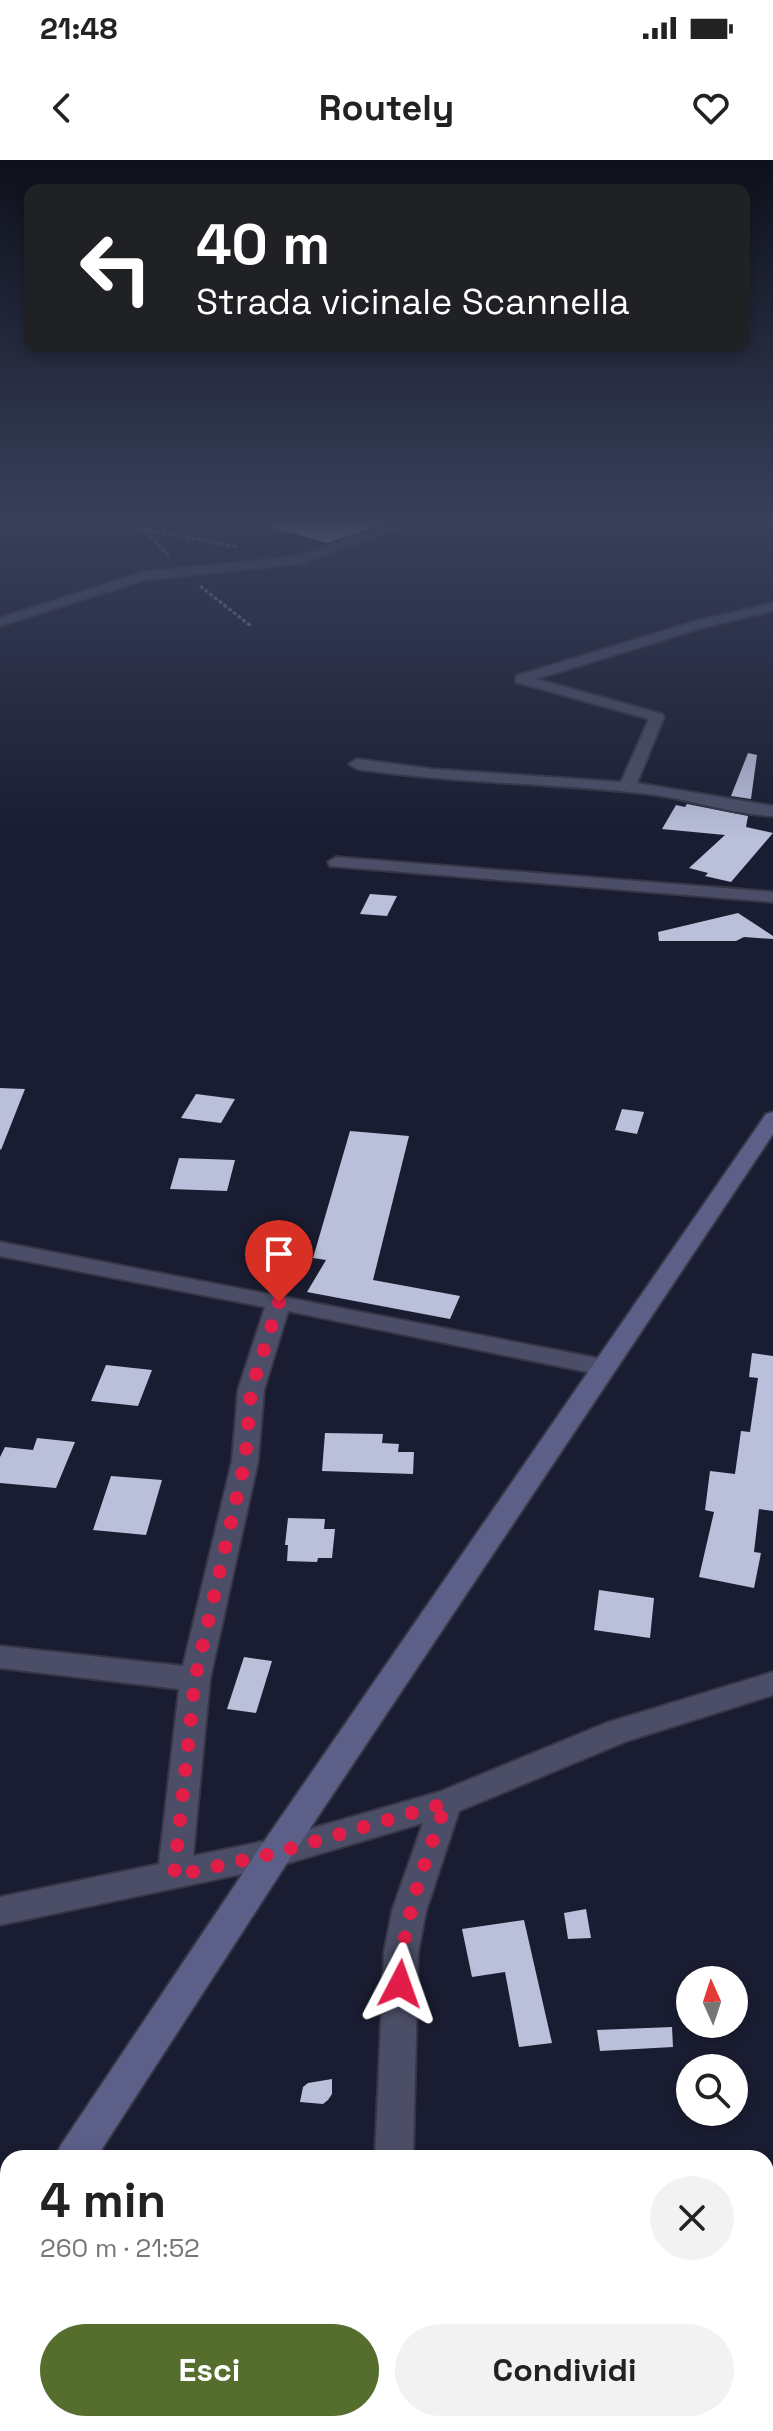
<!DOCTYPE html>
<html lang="it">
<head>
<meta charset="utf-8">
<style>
	body { margin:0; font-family:"Space Grotesk",sans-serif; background:#f2f2f2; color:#222; height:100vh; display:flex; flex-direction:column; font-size:30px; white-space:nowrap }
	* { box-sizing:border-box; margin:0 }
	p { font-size:26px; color:#767676 }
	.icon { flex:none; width:44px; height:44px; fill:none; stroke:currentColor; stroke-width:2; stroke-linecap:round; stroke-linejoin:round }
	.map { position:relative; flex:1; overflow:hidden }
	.sheet { position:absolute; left:0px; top:1990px; width:774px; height:282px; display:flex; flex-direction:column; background:#fff; border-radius:24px 24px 0 0; box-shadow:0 4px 12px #0003 }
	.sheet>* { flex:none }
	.guide { position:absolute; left:24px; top:24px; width:726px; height:168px; border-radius:16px; box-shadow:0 4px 12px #0003; background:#202124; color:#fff; overflow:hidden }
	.needle { width:52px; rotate:357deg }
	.buttons { position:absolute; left:676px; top:1806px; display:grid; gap:16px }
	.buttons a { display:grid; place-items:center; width:72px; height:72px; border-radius:50%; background:#fff; box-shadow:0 4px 12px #0003; font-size:40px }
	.pin { position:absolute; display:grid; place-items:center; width:68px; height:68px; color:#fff; margin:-82px -34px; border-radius:50% 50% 50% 0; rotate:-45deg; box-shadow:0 0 8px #0007 }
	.pin .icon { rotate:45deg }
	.me { position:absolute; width:88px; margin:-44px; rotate:4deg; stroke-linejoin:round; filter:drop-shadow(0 0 6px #0008) }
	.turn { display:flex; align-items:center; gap:28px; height:168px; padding:0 40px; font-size:36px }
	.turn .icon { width:104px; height:104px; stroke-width:2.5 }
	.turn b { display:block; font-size:56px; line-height:68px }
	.round { display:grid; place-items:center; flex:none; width:84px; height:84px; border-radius:42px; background:#f2f2f2 }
	.overview { display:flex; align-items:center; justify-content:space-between; height:136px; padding:0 40px }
	h1 { font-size:48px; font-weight:600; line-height:60px }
	.action { display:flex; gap:16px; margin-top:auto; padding:16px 40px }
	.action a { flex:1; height:92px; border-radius:48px; background:#556e2d; color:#fff; font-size:32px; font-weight:600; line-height:92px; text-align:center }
	.action a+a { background:#f2f2f2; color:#222 }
	.status { display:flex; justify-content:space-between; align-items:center; height:56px; padding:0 40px; background:#fff; direction:ltr }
	.status svg { height:22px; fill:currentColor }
	header { display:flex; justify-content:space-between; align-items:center; height:104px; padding:0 40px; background:#fff; font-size:36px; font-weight:600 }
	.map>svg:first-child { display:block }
</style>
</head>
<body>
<div class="status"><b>21:48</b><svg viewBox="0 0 49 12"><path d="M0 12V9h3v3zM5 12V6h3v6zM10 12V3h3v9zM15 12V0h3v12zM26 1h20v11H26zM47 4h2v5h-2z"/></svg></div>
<header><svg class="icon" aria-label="back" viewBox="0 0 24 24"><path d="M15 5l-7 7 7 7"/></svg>Routely<svg class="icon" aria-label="heart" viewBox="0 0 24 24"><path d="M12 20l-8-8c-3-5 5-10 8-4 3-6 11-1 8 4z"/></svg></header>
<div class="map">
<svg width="773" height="2271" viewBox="0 0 773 2271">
	<rect width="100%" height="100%" fill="#1a1d31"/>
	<g fill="#babfda">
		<path d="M272 361H382L383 364 327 383 271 367Z"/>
		<path d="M748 593 757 595 751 639 731 636Z"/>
		<path d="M687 644 748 656 746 667 773 673 731 722 705 716 708 713 689 708 725 675 662 669 676 645 685 647Z"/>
		<path d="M370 734 397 736 387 756 360 754Z"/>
		<path d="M738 753 773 776V779L744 777 736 781H659L658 772Z"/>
		<path d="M0 928 25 929 1 990 0 989Z"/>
		<path d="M196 934 235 939 221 963 181 958Z"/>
		<path d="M622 949 644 952 637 974 615 970Z"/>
		<path d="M350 971 409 976 373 1120 460 1136 450 1159 307 1132 326 1100 313 1098Z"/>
		<path d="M179 998 235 1000 227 1031 170 1029Z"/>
		<path d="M752 1193 773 1196V1351L759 1349 754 1392 761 1393 754 1428 699 1417 714 1352 705 1350 710 1311 735 1314 741 1271 750 1272 758 1218 749 1217Z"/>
		<path d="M106 1205 152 1210 138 1246 91 1241Z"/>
		<path d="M325 1273 383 1274 382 1283 399 1284 398 1292H414L413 1314 322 1311Z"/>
		<path d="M37 1278 75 1282 56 1328 0 1323V1297L5 1287 33 1290Z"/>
		<path d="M111 1316 162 1320 146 1375 93 1370Z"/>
		<path d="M288 1358 325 1359 324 1369H335L332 1398H318L317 1402 287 1401 288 1385H285Z"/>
		<path d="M599 1430 654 1438 650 1478 594 1470Z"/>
		<path d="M244 1497 272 1501 256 1553 227 1549Z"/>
		<path d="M586 1749 591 1778 568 1779 564 1753Z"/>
		<path d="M524 1760 552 1883 519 1887 505 1812 472 1817 462 1769Z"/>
		<path d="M672 1867 673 1887 600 1891 597 1870Z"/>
		<path d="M332 1919V1934L328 1940 323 1944 300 1942 303 1927 308 1923Z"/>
	</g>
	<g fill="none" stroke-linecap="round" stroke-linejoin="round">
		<defs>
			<g id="street">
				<path d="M401 361H418L302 403 144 420 0 466V458L143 412 296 397Z"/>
				<path d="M773 443V451L705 467 536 519 662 554 664 557 637 623 773 646V656C728 654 685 637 640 633 545 623 451 623 357 609L349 604 357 599 432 609 621 622 649 559 516 522V516L696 461Z"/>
				<path d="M336 697 773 732V742L330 706 328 702Z"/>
				<path d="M0 1082 602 1199 611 1201 615 1207 611 1213 602 1215 288 1151 264 1230 258 1301 210 1519 193 1696 275 1679 439 1632 606 1563 773 1512V1535L627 1581 459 1651 426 1751 418 1793 413 1998H375L384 1793 392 1751 423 1663 275 1707 0 1765V1737L159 1704 179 1529 0 1508V1486L183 1506 232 1301 238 1230 265 1147 0 1096Z"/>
				<path d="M421 2264H463L466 2271H424Z"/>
			</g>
			<g id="secondary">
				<path d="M773 952V974L287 1703 96 1998H55L61 1985 263 1683 766 954Z"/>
				<path d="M8 2080V2129L0 2132V2084Z"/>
			</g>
		</defs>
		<use href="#street" stroke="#363647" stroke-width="4"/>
		<use href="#secondary" stroke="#363647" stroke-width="4"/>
		<g stroke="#7f8293" stroke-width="3" stroke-dasharray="4 2" stroke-linecap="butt">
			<path d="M97 361 238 387"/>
			<path d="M168 361 146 371 170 397"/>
			<path d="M200 426 251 466"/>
		</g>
		<use href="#street" fill="#4b4e66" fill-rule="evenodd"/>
		<use href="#secondary" fill="#5c6088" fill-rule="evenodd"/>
	</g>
	<linearGradient id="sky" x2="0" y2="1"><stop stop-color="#0e101b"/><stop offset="0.53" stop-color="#38405a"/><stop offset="1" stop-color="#38405a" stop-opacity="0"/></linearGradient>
	<rect width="773" height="679" fill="url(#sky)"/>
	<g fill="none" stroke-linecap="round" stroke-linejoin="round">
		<path stroke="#e11d48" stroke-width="14" stroke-dasharray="0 25.2" d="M279 1142 251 1230 245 1301 195 1519 174 1716 275 1693 446 1643C425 1703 402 1760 400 1824"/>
	</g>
</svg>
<div class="buttons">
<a><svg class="needle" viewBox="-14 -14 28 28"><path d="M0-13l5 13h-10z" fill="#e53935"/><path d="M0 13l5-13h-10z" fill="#767676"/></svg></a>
<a><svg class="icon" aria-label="search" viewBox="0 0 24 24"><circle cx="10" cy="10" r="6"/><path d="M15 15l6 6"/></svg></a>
</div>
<div class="pin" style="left:279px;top:1142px;background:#d93025"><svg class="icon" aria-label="arrive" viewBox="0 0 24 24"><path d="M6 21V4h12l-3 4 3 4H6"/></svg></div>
<svg class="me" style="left:400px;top:1824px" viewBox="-20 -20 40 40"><path d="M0-17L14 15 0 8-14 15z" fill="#e11d48" stroke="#fff" stroke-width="4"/></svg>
<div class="guide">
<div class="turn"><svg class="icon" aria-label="left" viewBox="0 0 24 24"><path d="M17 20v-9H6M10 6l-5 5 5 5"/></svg><div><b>40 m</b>Strada vicinale Scannella</div></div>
</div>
<section class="sheet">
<div class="overview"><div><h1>4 min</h1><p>260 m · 21:52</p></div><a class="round"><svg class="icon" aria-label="close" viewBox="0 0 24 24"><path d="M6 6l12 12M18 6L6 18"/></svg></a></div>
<div class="action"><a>Esci</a><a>Condividi</a></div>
</section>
</div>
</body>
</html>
